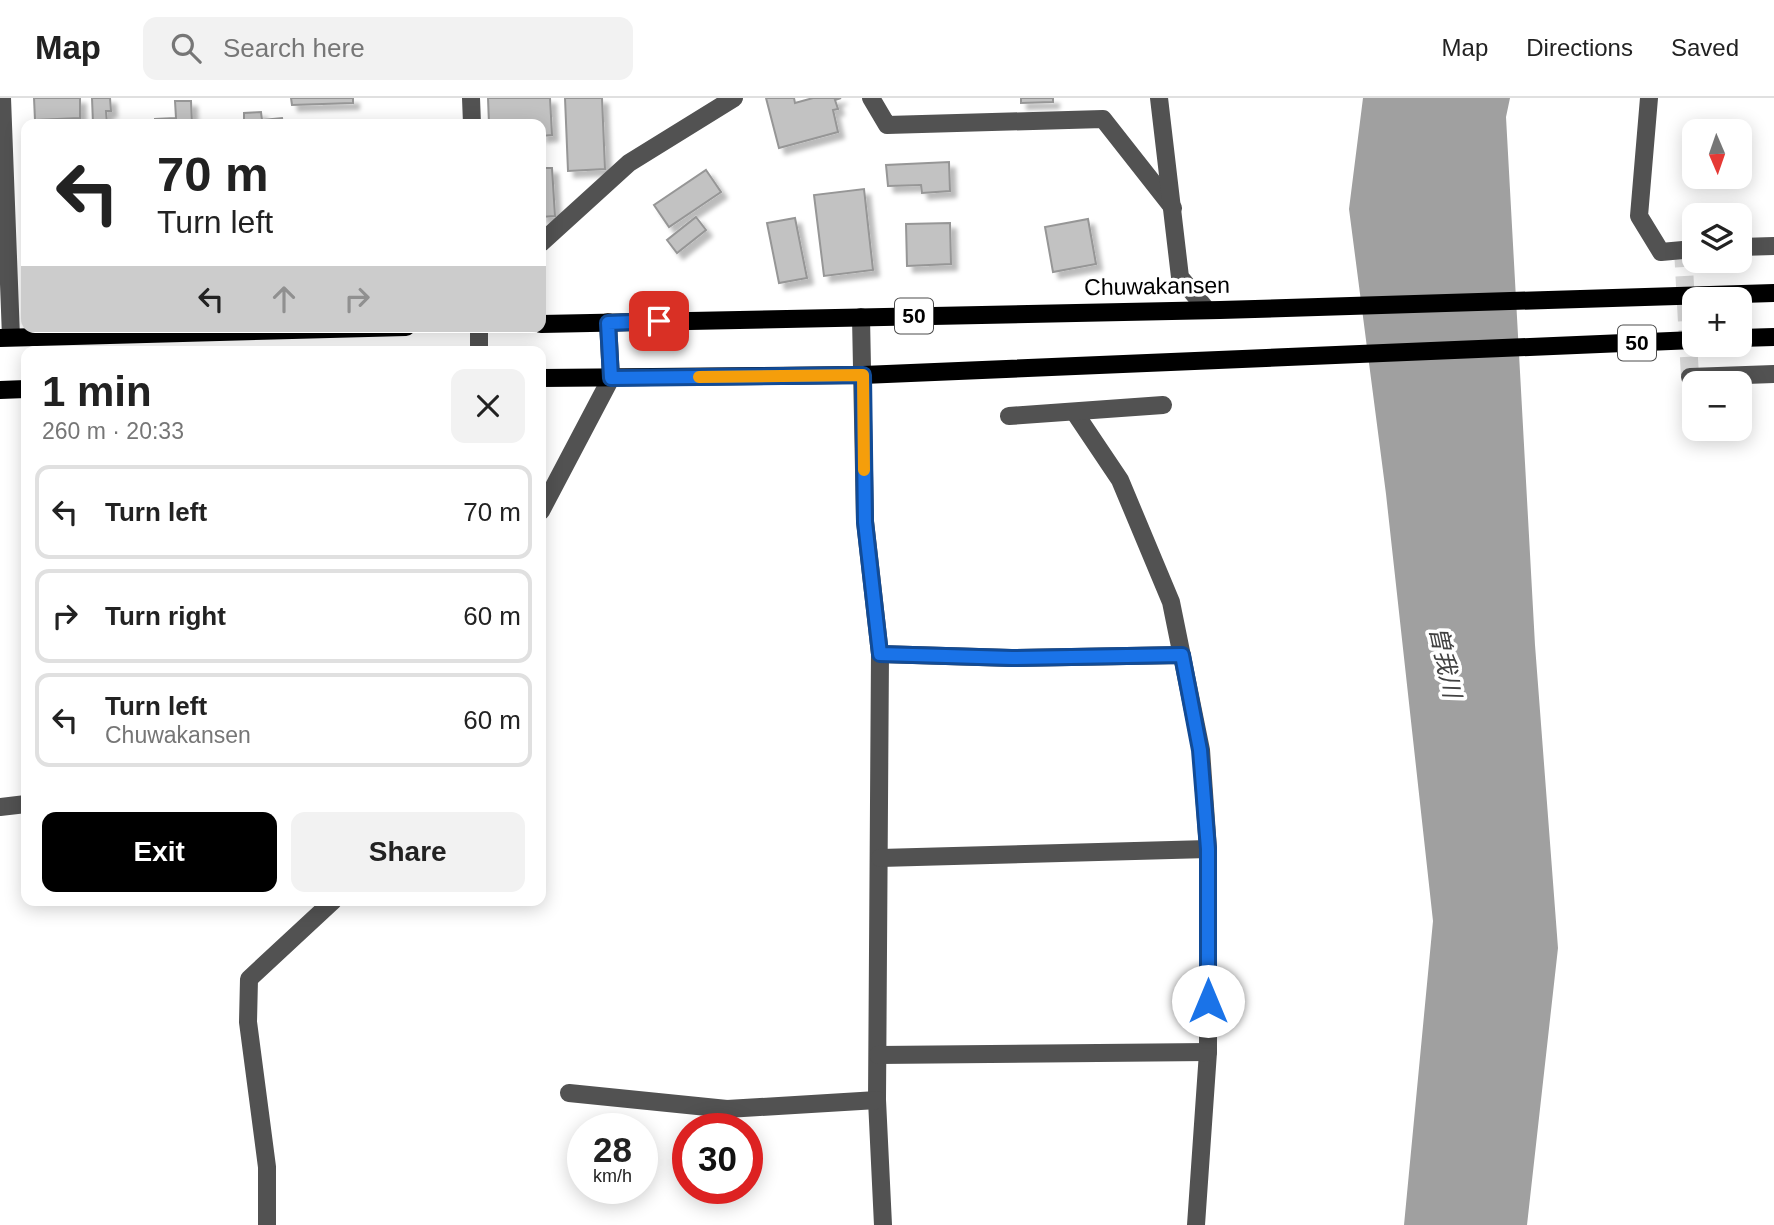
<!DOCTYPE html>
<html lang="en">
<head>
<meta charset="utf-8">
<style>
	body { margin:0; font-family:Arial,"Noto Sans JP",sans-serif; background:#f2f2f2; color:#222; height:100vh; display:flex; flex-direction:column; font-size:26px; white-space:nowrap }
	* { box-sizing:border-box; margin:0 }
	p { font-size:23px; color:#767676 }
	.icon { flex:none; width:38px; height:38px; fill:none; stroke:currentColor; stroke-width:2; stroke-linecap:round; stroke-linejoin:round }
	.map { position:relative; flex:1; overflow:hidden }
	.drawer { position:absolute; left:21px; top:248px; width:525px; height:560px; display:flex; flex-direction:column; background:#fff; border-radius:14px; box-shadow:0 4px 18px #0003 }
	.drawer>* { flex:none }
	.hud { position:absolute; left:21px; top:21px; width:525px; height:214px; border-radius:14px; box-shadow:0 4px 18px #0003; background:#fff; color:#222; overflow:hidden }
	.needle { width:46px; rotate:178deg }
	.buttons { position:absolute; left:1682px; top:21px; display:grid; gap:14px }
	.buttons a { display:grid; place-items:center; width:70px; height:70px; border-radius:14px; background:#fff; box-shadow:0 4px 18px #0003; font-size:35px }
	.speed { position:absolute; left:567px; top:1015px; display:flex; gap:14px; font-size:35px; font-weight:700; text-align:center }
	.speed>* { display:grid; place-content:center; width:91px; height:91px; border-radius:50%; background:#fff; box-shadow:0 4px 18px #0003; line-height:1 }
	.speed small { font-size:18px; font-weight:400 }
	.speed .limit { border:10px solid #d22; background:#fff; color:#111 }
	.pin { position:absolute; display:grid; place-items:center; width:60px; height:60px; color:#fff; margin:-30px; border-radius:14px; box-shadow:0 4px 10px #0006 }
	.me { position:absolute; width:77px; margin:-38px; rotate:0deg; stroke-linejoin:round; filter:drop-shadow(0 0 5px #0008) }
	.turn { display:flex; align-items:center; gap:24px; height:147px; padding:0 21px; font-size:32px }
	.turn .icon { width:91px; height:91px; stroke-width:2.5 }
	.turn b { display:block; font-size:49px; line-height:60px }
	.lanes { display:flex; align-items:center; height:66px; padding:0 21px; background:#0003; justify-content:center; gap:35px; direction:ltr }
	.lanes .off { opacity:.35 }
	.round { display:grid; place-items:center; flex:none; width:74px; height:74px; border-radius:14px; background:#f2f2f2 }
	.overview { display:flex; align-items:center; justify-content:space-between; height:119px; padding:0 21px }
	h1 { font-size:42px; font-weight:600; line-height:52px }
	.primary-button { display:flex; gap:14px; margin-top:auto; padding:14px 21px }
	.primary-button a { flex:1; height:80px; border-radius:14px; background:#000; color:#fff; font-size:28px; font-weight:600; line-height:80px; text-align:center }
	.primary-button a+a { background:#f2f2f2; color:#222 }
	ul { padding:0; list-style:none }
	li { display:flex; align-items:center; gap:21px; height:94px; margin:0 14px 10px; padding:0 7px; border:4px solid #e0e0e0; border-radius:14px }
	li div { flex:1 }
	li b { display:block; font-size:26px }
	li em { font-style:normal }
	header { display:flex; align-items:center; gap:42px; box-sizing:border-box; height:98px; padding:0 35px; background:#fff; border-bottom:2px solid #e0e0e0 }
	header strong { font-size:33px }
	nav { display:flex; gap:38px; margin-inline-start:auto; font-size:24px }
	.search { width:490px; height:63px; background:#f2f2f2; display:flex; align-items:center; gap:18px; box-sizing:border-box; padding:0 24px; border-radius:14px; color:#767676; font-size:26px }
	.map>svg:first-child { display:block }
</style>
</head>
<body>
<header>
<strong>Map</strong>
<div class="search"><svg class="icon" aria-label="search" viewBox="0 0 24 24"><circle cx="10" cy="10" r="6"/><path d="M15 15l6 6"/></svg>Search here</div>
<nav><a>Map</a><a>Directions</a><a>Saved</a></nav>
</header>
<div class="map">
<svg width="1774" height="1127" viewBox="0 0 1774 1127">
	<defs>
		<filter id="shadow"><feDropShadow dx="6" dy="6" stdDeviation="2" flood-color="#0004"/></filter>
	</defs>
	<rect width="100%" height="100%" fill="#fff"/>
	<path fill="#a0a0a0" d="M1363 0H1510L1506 19 1535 547 1558 850 1527 1127H1404L1433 823 1386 396 1349 111Z"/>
	<g fill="#c2c2c2" stroke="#969696" stroke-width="2" filter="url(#shadow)">
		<path d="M34 0H80V20L35 22Z"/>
		<path d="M92 0H110L111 13H106L107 26H93Z"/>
		<path d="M291 0H353V5L292 7Z"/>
		<path d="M488 0H550L552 37 541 38V26H489Z"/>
		<path d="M565 0H602L605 71 568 73Z"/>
		<path d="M766 0H794L795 5 813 0H841L835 2 838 11 833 12 838 34 779 50Z"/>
		<path d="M1021 0H1053V4L1021 5Z"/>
		<path d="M175 3H191L192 26H155V21L176 20Z"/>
		<path d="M261 14 262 22 282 20 283 26H226V23L244 22V15Z"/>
		<path d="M949 64 950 93 922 95 921 87 888 88 886 67Z"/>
		<path d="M541 70H552L555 118 541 119Z"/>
		<path d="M706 72 721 94 669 129 654 107Z"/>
		<path d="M864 91 873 172 824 178 814 97Z"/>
		<path d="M696 119 706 132 677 155 667 142Z"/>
		<path d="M795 120 807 180 779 185 767 125Z"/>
		<path d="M1088 121 1096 166 1053 174 1045 129Z"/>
		<path d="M950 125 951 166 907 168 906 126Z"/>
	</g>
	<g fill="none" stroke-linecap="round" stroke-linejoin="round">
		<path stroke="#d9d9d9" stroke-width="18" stroke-dasharray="18 9" stroke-linecap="butt" d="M1683 151 1690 279"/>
		<g stroke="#525252" stroke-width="18">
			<path d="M2 0 11 239"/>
			<path d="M471 0 472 26"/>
			<path d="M871 0 887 27 1103 21 1173 110"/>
			<path d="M1159 0 1180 179 1206 211"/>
			<path d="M1649 0 1639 118 1661 154 1694 151"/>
			<path d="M541 145 629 65 734 0"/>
			<path d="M1740 149 1774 148"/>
			<path d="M861 219 865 423 880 556 877 1002 883 1127"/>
			<path d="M479 229V254"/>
			<path d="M1690 279 1774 276"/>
			<path d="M1075 315 1120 382 1171 504 1201 652 1208 751V954L1196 1127"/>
			<path d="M1009 318 1163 307"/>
			<path d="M541 413 611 280 608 224"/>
			<path d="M880 556 1011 560 1182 557"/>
			<path d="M0 709 26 706"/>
			<path d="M880 760 1208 751"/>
			<path d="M878 957 1208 954"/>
			<path d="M569 995 727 1011 877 1002"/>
			<path d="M267 1127V1069L248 924 249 881 333 803"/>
		</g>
		<g stroke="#000" stroke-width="18">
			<path d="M541 226 1220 212 1774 195"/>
			<path d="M0 240 406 229"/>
			<path d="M1740 240 1774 239"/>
			<path d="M541 280 863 277 1694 242"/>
			<path d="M0 292 26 291"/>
		</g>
	</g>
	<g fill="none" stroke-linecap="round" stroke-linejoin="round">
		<defs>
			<path id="route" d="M659 223 608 225 611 280 863 277 865 424 880 556 1012 560 1182 557 1200 652 1208 751V903"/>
		</defs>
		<use href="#route" stroke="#114b97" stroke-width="18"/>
		<use href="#route" stroke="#1a73e8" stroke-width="12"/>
		<path stroke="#f59e0b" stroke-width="12" d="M699 279 863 277 864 372"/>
	</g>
	<g text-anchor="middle" stroke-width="7" stroke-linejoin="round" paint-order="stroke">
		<g fill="#fff" stroke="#4c4c4c" stroke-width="2">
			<rect x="895" y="200.5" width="38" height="35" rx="5"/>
			<rect x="1618" y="227.5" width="38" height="35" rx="5"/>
		</g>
		<g font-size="21" font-weight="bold" fill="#000">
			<text x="914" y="225">50</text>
			<text x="1637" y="252">50</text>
		</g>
		<g font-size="23" fill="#000" stroke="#fff">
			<text transform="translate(1157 188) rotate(-1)" y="8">Chuwakansen</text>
		</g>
		<g font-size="24" font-style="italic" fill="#414141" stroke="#fff">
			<text transform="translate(1445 564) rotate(78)" y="8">曽我川</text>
		</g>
	</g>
</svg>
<div class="buttons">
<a><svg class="needle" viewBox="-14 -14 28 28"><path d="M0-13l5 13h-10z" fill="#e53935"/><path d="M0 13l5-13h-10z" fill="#767676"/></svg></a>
<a><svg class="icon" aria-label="layers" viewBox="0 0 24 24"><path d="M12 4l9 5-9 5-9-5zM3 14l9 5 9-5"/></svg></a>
<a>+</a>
<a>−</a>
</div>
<div class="speed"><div>28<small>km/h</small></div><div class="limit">30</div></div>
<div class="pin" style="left:659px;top:223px;background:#d93025"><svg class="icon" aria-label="arrive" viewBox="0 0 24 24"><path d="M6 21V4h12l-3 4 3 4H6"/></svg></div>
<svg class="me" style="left:1208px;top:903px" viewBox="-20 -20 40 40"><circle r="19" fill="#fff"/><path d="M0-13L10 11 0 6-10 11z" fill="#1a73e8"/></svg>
<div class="hud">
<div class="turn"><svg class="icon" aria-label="left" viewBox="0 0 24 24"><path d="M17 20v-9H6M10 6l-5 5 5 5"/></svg><div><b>70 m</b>Turn left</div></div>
<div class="lanes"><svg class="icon" aria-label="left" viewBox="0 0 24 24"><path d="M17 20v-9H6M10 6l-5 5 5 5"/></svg><svg class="icon off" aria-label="ahead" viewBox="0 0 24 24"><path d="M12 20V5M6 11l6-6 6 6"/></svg><svg class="icon off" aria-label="right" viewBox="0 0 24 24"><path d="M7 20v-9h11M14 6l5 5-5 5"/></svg></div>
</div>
<section class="drawer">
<div class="overview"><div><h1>1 min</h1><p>260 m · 20:33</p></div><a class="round"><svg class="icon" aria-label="close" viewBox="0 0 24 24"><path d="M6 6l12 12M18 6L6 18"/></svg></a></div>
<ul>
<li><svg class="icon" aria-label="left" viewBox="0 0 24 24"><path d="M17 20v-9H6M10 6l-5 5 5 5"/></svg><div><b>Turn left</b></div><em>70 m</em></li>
<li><svg class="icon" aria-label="right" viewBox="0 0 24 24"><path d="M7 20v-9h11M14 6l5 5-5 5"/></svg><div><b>Turn right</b></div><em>60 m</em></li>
<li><svg class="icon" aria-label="left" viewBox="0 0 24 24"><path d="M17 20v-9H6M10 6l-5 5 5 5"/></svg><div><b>Turn left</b><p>Chuwakansen</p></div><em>60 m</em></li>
</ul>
<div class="primary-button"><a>Exit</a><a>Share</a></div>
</section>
</div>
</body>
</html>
